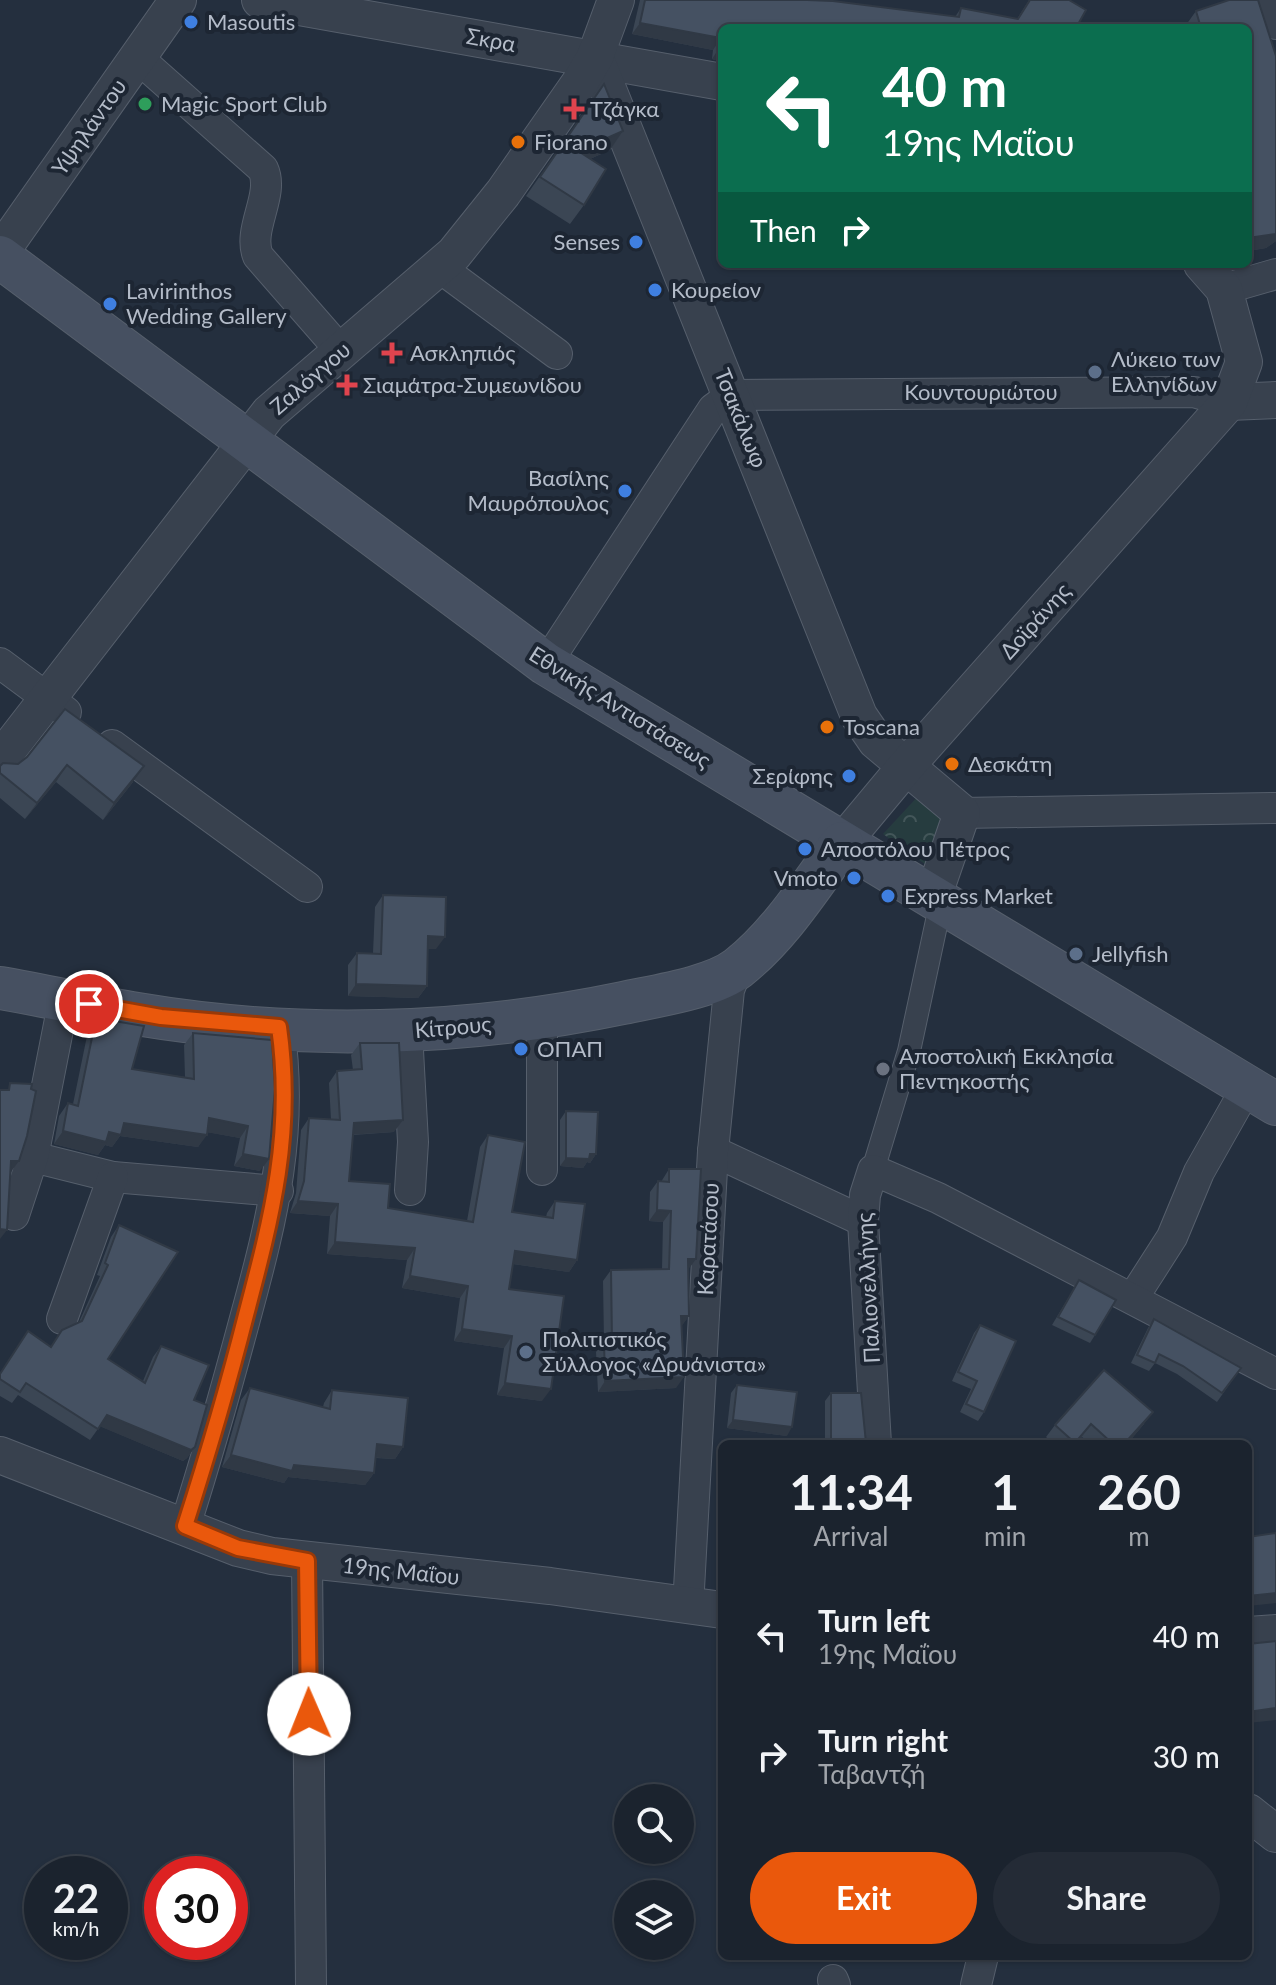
<!DOCTYPE html>
<html lang="en">
<head>
<meta charset="utf-8">
<style>
	body { margin:0; font-family:Lato,sans-serif; background:#242b36; color:#f1f3f6; height:100vh; display:flex; flex-direction:column; font-size:30px; white-space:nowrap }
	* { box-sizing:border-box; margin:0 }
	p { font-size:26px; color:#a0a4aa }
	.icon { flex:none; width:44px; height:44px; fill:none; stroke:currentColor; stroke-width:2; stroke-linecap:round; stroke-linejoin:round }
	.map { position:relative; flex:1; overflow:hidden }
	.sheet { position:absolute; left:718px; top:1440px; width:534px; height:520px; display:flex; flex-direction:column; background:#1b232e; border-radius:12px; box-shadow:0 2px 6px #0004,0 0 0 2px #39404a }
	.sheet>* { flex:none }
	.top-card { position:absolute; left:718px; top:24px; width:534px; height:244px; border-radius:12px; box-shadow:0 2px 6px #0004,0 0 0 2px #39404a; background:#0b6e4f; color:#fff; overflow:hidden }
	.tools { position:absolute; left:614px; top:1784px; display:grid; gap:16px }
	.tools a { display:grid; place-items:center; width:80px; height:80px; border-radius:50%; background:#1b232e; box-shadow:0 2px 6px #0004,0 0 0 2px #39404a; font-size:40px }
	.speed { position:absolute; left:24px; top:1856px; display:flex; gap:16px; font-size:40px; font-weight:700; text-align:center }
	.speed>* { display:grid; place-content:center; width:104px; height:104px; border-radius:50%; background:#1b232e; box-shadow:0 2px 6px #0004,0 0 0 2px #39404a; line-height:1 }
	.speed small { font-size:20px; font-weight:400 }
	.speed .limit { border:12px solid #d22; background:#fff; color:#111 }
	.pin { position:absolute; display:grid; place-items:center; width:68px; height:68px; color:#fff; margin:-34px; border:4px solid #fff; border-radius:50%; box-shadow:0 2px 8px #0007 }
	.me { position:absolute; width:88px; margin:-44px; rotate:359deg; stroke-linejoin:round; filter:drop-shadow(0 0 6px #0008) }
	.turn { display:flex; align-items:center; gap:28px; height:168px; padding:0 32px; font-size:36px }
	.turn .icon { width:104px; height:104px; stroke-width:2.5 }
	.turn b { display:block; font-size:56px; line-height:68px }
	.then { display:flex; align-items:center; height:76px; padding:0 32px; background:#0003; gap:16px; font-size:30px }
	.eta { display:flex; justify-content:space-evenly; align-items:center; height:136px; text-align:center }
	.eta b { font-size:48px; font-weight:700; line-height:56px }
	.button { display:flex; gap:16px; margin-top:auto; padding:16px 32px }
	.button a { flex:1; height:92px; border-radius:48px; background:#ea580c; color:#fff; font-size:32px; font-weight:700; line-height:92px; text-align:center }
	.button a+a { background:#242b36; color:#f1f3f6 }
	ul { padding:0; list-style:none }
	li { display:flex; align-items:center; gap:24px; height:120px; padding:0 32px }
	li div { flex:1 }
	li b { display:block; font-size:30px }
	li em { font-style:normal }
	.map>svg:first-child { display:block }
</style>
</head>
<body>
<div class="map">
<svg width="1276" height="1985" viewBox="0 0 1276 1985">
	<defs>
		<pattern id="park-crowns" width="20" height="18" patternUnits="userSpaceOnUse" patternTransform="scale(2)"><rect width="20" height="18" fill="#263c3f"/><path d="M2 6a3 3 0 1 1 6 0M12 15a3 3 0 1 1 6 0" fill="none" stroke="#435659"/></pattern>
	</defs>
	<rect width="100%" height="100%" fill="#242f3e"/>
	<path fill="url(#park-crowns)" d="M921 793 944 811 929 867 883 834Z"/>
	<g fill="none" stroke-linecap="round" stroke-linejoin="round">
		<defs>
			<path id="pedestrian" d="M873 1170 909 1051 941 902"/>
			<g id="minor">
				<path d="M1267 0 1276 24"/>
				<path d="M138 58 263 169C275 195 247 229 258 256L341 351"/>
				<path d="M439 267 557 354"/>
				<path d="M1224 289 1276 274"/>
				<path d="M0 663 66 712"/>
				<path d="M546 664 713 409 732 395 1194 392 1229 402"/>
				<path d="M112 745 307 887"/>
				<path d="M962 813 1276 808"/>
				<path d="M407 1032 413 1142 410 1190"/>
				<path d="M713 1151 863 1221"/>
				<path d="M33 1157 113 1177 278 1191"/>
				<path d="M542 1170V1017"/>
				<path d="M14 1215 33 1157 64 999"/>
				<path d="M1133 1298 1172 1237 1199 1172 1247 1087"/>
				<path d="M62 1319 113 1177"/>
				<path d="M876 1444 863 1221 865 1195 873 1170 938 1198 1276 1374"/>
				<path d="M185 1526C207 1457 227 1386 246 1315 273 1216 294 1131 279 1027"/>
				<path d="M307 1561 311 1985"/>
				<path d="M688 1607 713 1151 729 990 737 969"/>
				<path d="M1248 1632 1276 1630"/>
				<path d="M833 1980 835 1985"/>
				<path d="M976 1985 983 1956"/>
			</g>
			<g id="tertiary">
				<path d="M260 0 722 82"/>
				<path d="M595 57 859 716 876 741 962 813 933 897"/>
				<path d="M0 253 178 0"/>
				<path d="M1229 402 1276 400"/>
				<path d="M0 760 269 413 454 254 503 193 581 81 595 57 616 0"/>
				<path d="M842 843 907 765 1229 402 1244 362 1224 289 1202 264"/>
				<path d="M0 1455 238 1548 272 1556 550 1586 722 1610"/>
				<path d="M1248 1812 1276 1834"/>
			</g>
			<g id="secondary">
				<path d="M0 257 546 664 1276 1104"/>
				<path d="M0 988C46 996 91 1006 137 1014 297 1041 464 1036 623 1003 655 996 712 988 738 968 780 935 811 885 842 843"/>
			</g>
		</defs>
		<use href="#pedestrian" stroke="#565f6c" stroke-width="24"/>
		<use href="#minor" stroke="#565f6c" stroke-width="32"/>
		<use href="#tertiary" stroke="#565f6c" stroke-width="38"/>
		<use href="#secondary" stroke="#565f6c" stroke-width="44"/>
		<use href="#pedestrian" stroke="#38414e" stroke-width="22"/>
		<use href="#minor" stroke="#38414e" stroke-width="30"/>
		<use href="#tertiary" stroke="#38414e" stroke-width="36"/>
		<use href="#secondary" stroke="#465061" stroke-width="42"/>
	</g>
	<g fill="#3b4654">
		<path d="M640 0H807L955 17 961 8 1017 19 1029 0H1069L1076 28H722V62L712 59 713 50 632 34Z"/>
		<path d="M1229 0H1258L1276 56V241L1266 248 1248 251V28H1187L1186 25 1196 11Z"/>
		<path d="M604 84 623 131 610 150 590 159 584 205 570 224 526 196Z"/>
		<path d="M65 709 133 782 103 820 56 782 25 819 0 798V766L18 764 27 757Z"/>
		<path d="M383 895 436 949H428L427 986 418 998 348 996V965L357 953H373L375 907Z"/>
		<path d="M96 1018 132 1069 185 1077 184 1045 193 1033 272 1040 260 1171 234 1166 240 1138 207 1132 198 1147 120 1136 112 1147 105 1145 98 1155 54 1144 59 1116 68 1103 73 1104 88 1031Z"/>
		<path d="M360 1043 394 1132 353 1135 349 1181 388 1208 467 1221 480 1147 488 1135 512 1212 546 1217 547 1213 555 1201 577 1260 569 1272 513 1264 509 1289 542 1401 497 1395 504 1348 454 1341 460 1298 402 1288 407 1260 327 1254 330 1216 290 1213 296 1193 301 1130 309 1118 331 1120 329 1083 337 1071 353 1070 351 1055Z"/>
		<path d="M566 1111 596 1154 590 1163 587 1162 583 1168 560 1166V1120Z"/>
		<path d="M669 1169 688 1270 689 1316 681 1326 676 1388 598 1392 596 1352 604 1341 603 1281 611 1270 662 1269 663 1222 649 1221 650 1192 658 1181 661 1182Z"/>
		<path d="M119 1225 108 1359 143 1381 153 1357 161 1346 194 1400 195 1447 187 1458 183 1461 100 1426 90 1440 18 1395 12 1403 0 1396V1373L51 1346 79 1322 100 1276 97 1275 111 1237Z"/>
		<path d="M1079 1280 1095 1335 1090 1343 1052 1325Z"/>
		<path d="M1154 1319 1241 1368 1217 1402 1177 1374 1155 1363 1149 1371 1131 1363 1148 1328Z"/>
		<path d="M980 1325 984 1412 978 1421 960 1412 971 1389 952 1381 974 1333Z"/>
		<path d="M737 1385 787 1436 727 1428 731 1393Z"/>
		<path d="M250 1388 323 1407 324 1403 332 1390 403 1447 395 1459 376 1458 374 1473 365 1485 288 1477 284 1483 222 1467 241 1400Z"/>
		<path d="M831 1393 865 1444H825V1401Z"/>
		<path d="M1144 1424 1127 1444H1090L1082 1437 1076 1444H1054L1046 1437 1055 1425Z"/>
	</g>
	<g fill="#303945">
		<path d="M640 23 721 38 713 50 632 34Z"/>
		<path d="M720 47 722 48V62L712 59Z"/>
		<path d="M623 131 610 150 565 170 578 151Z"/>
		<path d="M1276 234V241L1266 248 1248 251V238Z"/>
		<path d="M67 765 56 782 25 819 37 803Z"/>
		<path d="M144 766 133 782 103 820 114 803Z"/>
		<path d="M428 936 445 937 436 949H420Z"/>
		<path d="M356 984 427 986 418 998 348 996Z"/>
		<path d="M209 1118 248 1126 240 1138 200 1131Z"/>
		<path d="M403 1120 394 1132 346 1135 354 1123Z"/>
		<path d="M124 1123 207 1135 198 1147 120 1136 112 1147 105 1145 98 1155 54 1144 63 1131 109 1132Z"/>
		<path d="M243 1154 269 1159 260 1171 234 1166Z"/>
		<path d="M590 1154H596L590 1163 587 1162 583 1168 560 1166 566 1158Z"/>
		<path d="M11 1161H19L7 1177Z"/>
		<path d="M298 1201 338 1204 330 1216 290 1213Z"/>
		<path d="M657 1210 671 1211 663 1222 649 1221Z"/>
		<path d="M0 1229 7 1230 0 1239Z"/>
		<path d="M335 1242 415 1248 407 1260 327 1254Z"/>
		<path d="M515 1251 577 1260 569 1272 506 1263Z"/>
		<path d="M688 1259H696L688 1270Z"/>
		<path d="M410 1276 468 1286 460 1298 402 1288Z"/>
		<path d="M681 1316H689L681 1327Z"/>
		<path d="M462 1329 512 1336 504 1348 454 1341Z"/>
		<path d="M684 1377 676 1388 598 1392 605 1381Z"/>
		<path d="M505 1383 551 1389 542 1401 497 1395Z"/>
		<path d="M1153 1412 1144 1424 1127 1444H1124Z"/>
		<path d="M107 1415 195 1447 187 1458 183 1461 99 1426Z"/>
		<path d="M733 1420 792 1427 787 1436 727 1428Z"/>
		<path d="M377 1444 403 1447 395 1459 368 1457Z"/>
		<path d="M231 1455 294 1465 374 1473 365 1485 288 1477 284 1483 222 1467Z"/>
		<path d="M1276 1593V1603L1248 1606V1596Z"/>
		<path d="M1276 1708V1720L1248 1723V1712Z"/>
	</g>
	<g fill="#455162" stroke="#303945" stroke-width="2">
		<path d="M645 0H807L833 1 959 17 961 8 1018 19 1030 0H1069L1086 10 1076 28H722V48L720 47 721 38 640 23Z"/>
		<path d="M1229 0H1258L1276 56V234L1248 238V28H1201L1196 11Z"/>
		<path d="M604 84 623 131 578 151 606 169 584 205 540 177Z"/>
		<path d="M65 709 144 766 114 803 67 765 37 803 0 773V766L3 763 18 764 27 757Z"/>
		<path d="M383 895 446 897 445 937 428 936 427 986 356 984 357 953 381 954Z"/>
		<path d="M96 1018 144 1026 132 1069 194 1079 193 1033 272 1040 275 1089 269 1159 243 1154 248 1126 209 1118 207 1135 124 1123 121 1135 109 1132 106 1142 63 1131 68 1103 78 1106Z"/>
		<path d="M360 1043H399L403 1120 354 1123 349 1181 390 1184 388 1208 473 1222 488 1135 525 1142 512 1212 553 1218 555 1201 585 1204 577 1260 515 1251 509 1289 564 1296 551 1389 505 1383 512 1336 462 1329 468 1286 410 1276 415 1248 335 1242 338 1204 298 1201 304 1181 309 1118 340 1120 337 1071 362 1069Z"/>
		<path d="M10 1083 32 1084 31 1089 36 1091 27 1136 19 1161H11L7 1230 0 1229V1090H9Z"/>
		<path d="M566 1111 598 1112 596 1154H590L589 1159 566 1158Z"/>
		<path d="M669 1169H701L696 1259H688L689 1316H681L684 1377 605 1381 604 1341H612L611 1270 669 1269 671 1211 657 1210 658 1181 669 1182Z"/>
		<path d="M119 1225 178 1252 108 1359 145 1383 161 1346 209 1365 194 1400 207 1405 195 1447 191 1450 107 1415 98 1429 26 1383 20 1392 0 1379V1374L28 1331 51 1347 62 1330 82 1321 108 1265 105 1263Z"/>
		<path d="M1079 1280 1116 1300 1095 1335 1058 1317Z"/>
		<path d="M1154 1319 1241 1368 1222 1393 1183 1366 1159 1354 1155 1363 1137 1355Z"/>
		<path d="M980 1325 1016 1341 984 1412 966 1404 977 1381 958 1372Z"/>
		<path d="M1104 1370 1153 1412 1124 1444H1113L1091 1424 1075 1443 1055 1425Z"/>
		<path d="M737 1385 797 1392 792 1427 733 1420Z"/>
		<path d="M250 1388 330 1409 332 1390 408 1398 403 1447 377 1444 374 1473 294 1465 292 1471 231 1455Z"/>
		<path d="M831 1393H861L866 1443 831 1444Z"/>
		<path d="M1276 1533V1593L1248 1596V1537Z"/>
		<path d="M1276 1641V1708L1248 1712V1644Z"/>
	</g>
	<g fill="none" stroke-linecap="round" stroke-linejoin="round">
		<defs>
			<path id="route" d="M89 1004 161 1017 279 1027C294 1132 272 1216 246 1315 228 1386 207 1457 185 1526L238 1548 307 1561 309 1714"/>
		</defs>
		<use href="#route" stroke="#983908" stroke-width="20"/>
		<use href="#route" stroke="#ea580c" stroke-width="14"/>
	</g>
	<g fill="#3f7fe0" stroke="#1d2633" stroke-width="3">
		<circle cx="191" cy="22" r="8"/>
		<circle cx="636" cy="242" r="8"/>
		<circle cx="655" cy="290" r="8"/>
		<circle cx="110" cy="304" r="8"/>
		<circle cx="625" cy="491" r="8"/>
		<circle cx="849" cy="776" r="8"/>
		<circle cx="805" cy="849" r="8"/>
		<circle cx="854" cy="878" r="8"/>
		<circle cx="888" cy="896" r="8"/>
		<circle cx="521" cy="1049" r="8"/>
	</g>
	<circle fill="#2e9e5b" stroke="#1d2633" stroke-width="3" cx="145" cy="104" r="8"/>
	<g fill="#e0444e" stroke="#1d2633" stroke-width="3">
		<path d="M570 97h8v8h8v8h-8v8h-8v-8h-8v-8h8z"/>
		<path d="M388 341h8v8h8v8h-8v8h-8v-8h-8v-8h8z"/>
		<path d="M343 373h8v8h8v8h-8v8h-8v-8h-8v-8h8z"/>
	</g>
	<g fill="#e8710a" stroke="#1d2633" stroke-width="3">
		<circle cx="518" cy="142" r="8"/>
		<circle cx="827" cy="727" r="8"/>
		<circle cx="952" cy="764" r="8"/>
	</g>
	<g fill="#5c6f8a" stroke="#1d2633" stroke-width="3">
		<circle cx="1095" cy="372" r="8"/>
		<circle cx="1076" cy="954" r="8"/>
		<circle cx="526" cy="1352" r="8"/>
	</g>
	<circle fill="#6b7280" stroke="#1d2633" stroke-width="3" cx="883" cy="1069" r="8"/>
	<g text-anchor="middle" stroke-width="8" stroke-linejoin="round" paint-order="stroke">
		<g font-size="22" fill="#b4bcc9" stroke="#1d2633" text-anchor="start">
			<text x="207" y="30">Masoutis</text>
			<text x="161" y="112">Magic Sport Club</text>
			<text x="590" y="117">Τζάγκα</text>
			<text x="534" y="150">Fiorano</text>
			<text x="620" y="250" text-anchor="end">Senses</text>
			<text x="671" y="298">Κουρείον</text>
			<text x="126" y="299">Lavirinthos<tspan x="126" dy="25">Wedding Gallery</tspan></text>
			<text x="410" y="361">Ασκληπιός</text>
			<text x="1111" y="367">Λύκειο των<tspan x="1111" dy="25">Ελληνίδων</tspan></text>
			<text x="363" y="393">Σιαμάτρα-Συμεωνίδου</text>
			<text x="609" y="486" text-anchor="end">Βασίλης<tspan x="609" dy="25">Μαυρόπουλος</tspan></text>
			<text x="843" y="735">Toscana</text>
			<text x="968" y="772">Δεσκάτη</text>
			<text x="833" y="784" text-anchor="end">Σερίφης</text>
			<text x="821" y="857">Αποστόλου Πέτρος</text>
			<text x="838" y="886" text-anchor="end">Vmoto</text>
			<text x="904" y="904">Express Market</text>
			<text x="1092" y="962">Jellyfish</text>
			<text x="537" y="1057">ΟΠΑΠ</text>
			<text x="899" y="1064">Αποστολική Εκκλησία<tspan x="899" dy="25">Πεντηκοστής</tspan></text>
			<text x="542" y="1347">Πολιτιστικός<tspan x="542" dy="25">Σύλλογος «Δρυάνιστα»</tspan></text>
		</g>
		<g font-size="22" fill="#b4bcc9" stroke="#1d2633">
			<text transform="translate(491 40) rotate(10)" y="8">Σκρα</text>
			<text transform="translate(89 127) rotate(-55)" y="8">Υψηλάντου</text>
			<text transform="translate(310 378) rotate(-41)" y="8">Ζαλόγγου</text>
			<text x="981" y="400">Κουντουριώτου</text>
			<text transform="translate(741 418) rotate(68)" y="8">Τσακάλωφ</text>
			<text transform="translate(1035 621) rotate(-48)" y="8">Δοϊράνης</text>
			<text transform="translate(620 707) rotate(32)" y="8">Εθνικής Αντιστάσεως</text>
			<text transform="translate(453 1027) rotate(-5)" y="8">Κίτρους</text>
			<text transform="translate(708 1239) rotate(-87)" y="8">Καρατάσου</text>
			<text transform="translate(868 1288) rotate(-93)" y="8">Παλιονελλήνης</text>
			<text transform="translate(401 1571) rotate(6)" y="8">19ης Μαΐου</text>
		</g>
	</g>
</svg>
<div class="tools">
<a><svg class="icon" aria-label="search" viewBox="0 0 24 24"><circle cx="10" cy="10" r="6"/><path d="M15 15l6 6"/></svg></a>
<a><svg class="icon" aria-label="layers" viewBox="0 0 24 24"><path d="M12 4l9 5-9 5-9-5zM3 14l9 5 9-5"/></svg></a>
</div>
<div class="speed"><div>22<small>km/h</small></div><div class="limit">30</div></div>
<div class="pin" style="left:89px;top:1004px;background:#d93025"><svg class="icon" aria-label="arrive" viewBox="0 0 24 24"><path d="M6 21V4h12l-3 4 3 4H6"/></svg></div>
<svg class="me" style="left:309px;top:1714px" viewBox="-20 -20 40 40"><circle r="19" fill="#fff"/><path d="M0-13L10 11 0 6-10 11z" fill="#ea580c"/></svg>
<div class="top-card">
<div class="turn"><svg class="icon" aria-label="left" viewBox="0 0 24 24"><path d="M17 20v-9H6M10 6l-5 5 5 5"/></svg><div><b>40 m</b>19ης Μαΐου</div></div>
<div class="then">Then<svg class="icon" aria-label="right" viewBox="0 0 24 24"><path d="M7 20v-9h11M14 6l5 5-5 5"/></svg></div>
</div>
<section class="sheet">
<div class="eta">
<div><b>11:34</b><p>Arrival</p></div>
<div><b>1</b><p>min</p></div>
<div><b>260</b><p>m</p></div>
</div>
<ul>
<li><svg class="icon" aria-label="left" viewBox="0 0 24 24"><path d="M17 20v-9H6M10 6l-5 5 5 5"/></svg><div><b>Turn left</b><p>19ης Μαΐου</p></div><em>40 m</em></li>
<li><svg class="icon" aria-label="right" viewBox="0 0 24 24"><path d="M7 20v-9h11M14 6l5 5-5 5"/></svg><div><b>Turn right</b><p>Ταβαντζή</p></div><em>30 m</em></li>
</ul>
<div class="button"><a>Exit</a><a>Share</a></div>
</section>
</div>
</body>
</html>
